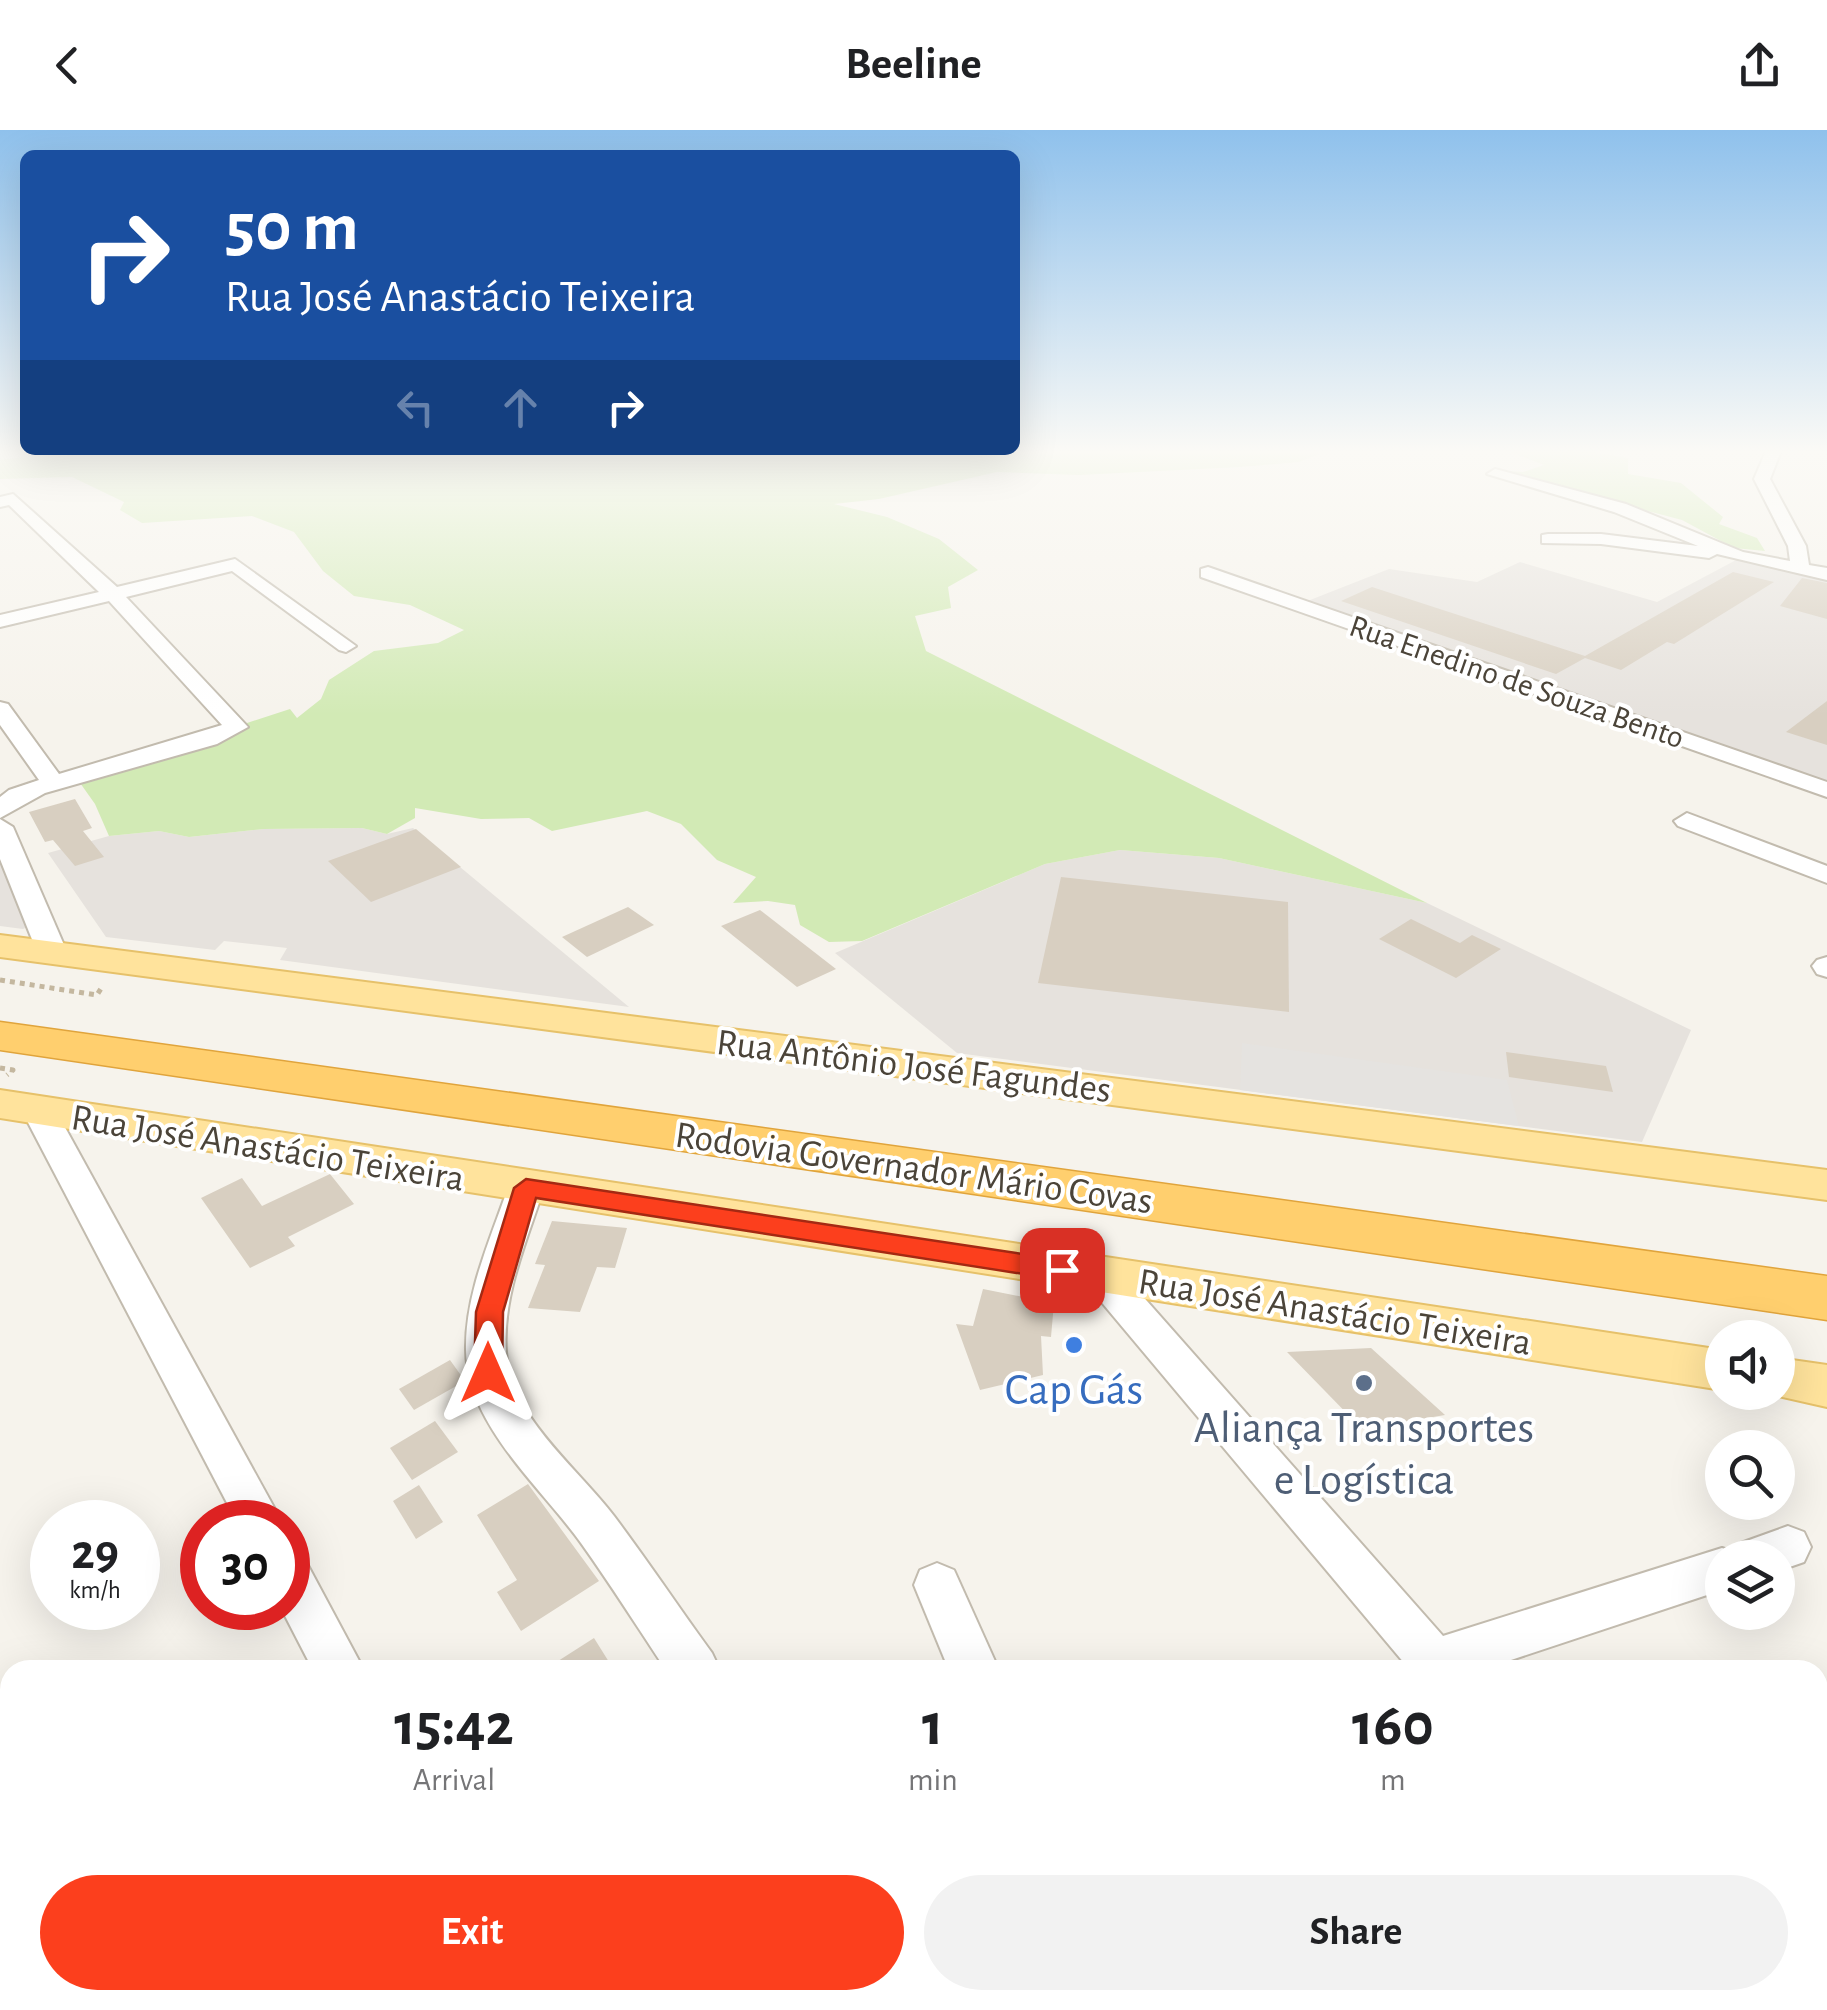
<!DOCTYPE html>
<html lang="en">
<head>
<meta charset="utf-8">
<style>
	body { margin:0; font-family:"Alegreya Sans",sans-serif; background:#f2f2f2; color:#202124; height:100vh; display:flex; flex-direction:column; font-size:38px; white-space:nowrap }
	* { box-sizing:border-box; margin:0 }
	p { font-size:32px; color:#757577 }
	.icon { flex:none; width:55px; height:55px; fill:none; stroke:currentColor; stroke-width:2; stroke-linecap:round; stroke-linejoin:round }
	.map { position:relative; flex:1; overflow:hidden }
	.details { position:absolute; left:0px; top:1530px; width:1828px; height:350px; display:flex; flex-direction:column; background:#fff; border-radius:30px 30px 0 0; box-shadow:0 10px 40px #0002 }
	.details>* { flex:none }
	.guide { position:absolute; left:20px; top:20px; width:1000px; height:305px; border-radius:15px; box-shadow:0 10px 40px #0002; background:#1a4fa0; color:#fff; overflow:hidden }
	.tools { position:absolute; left:1705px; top:1190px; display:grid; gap:20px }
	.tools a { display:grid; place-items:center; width:90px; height:90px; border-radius:50%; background:#fff; box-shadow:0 10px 40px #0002; font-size:50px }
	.speed { position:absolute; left:30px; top:1370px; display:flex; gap:20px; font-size:50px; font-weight:700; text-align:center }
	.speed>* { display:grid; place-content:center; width:130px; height:130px; border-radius:50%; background:#fff; box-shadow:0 10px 40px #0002; line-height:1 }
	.speed small { font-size:25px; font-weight:400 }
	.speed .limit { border:15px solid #d22; background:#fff; color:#111 }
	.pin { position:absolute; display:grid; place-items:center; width:85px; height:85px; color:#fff; margin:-42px; border-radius:20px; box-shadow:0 5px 15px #0006 }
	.me { position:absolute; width:110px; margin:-55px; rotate:0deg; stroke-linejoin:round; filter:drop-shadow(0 0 8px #0008) }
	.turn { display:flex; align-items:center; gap:35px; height:210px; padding:0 40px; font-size:45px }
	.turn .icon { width:130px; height:130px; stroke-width:2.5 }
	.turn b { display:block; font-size:70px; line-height:85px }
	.lanes { display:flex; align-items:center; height:95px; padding:0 40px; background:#0003; justify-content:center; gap:50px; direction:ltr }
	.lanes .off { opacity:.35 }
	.eta { display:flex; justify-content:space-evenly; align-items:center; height:170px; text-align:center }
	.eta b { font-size:60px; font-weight:600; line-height:70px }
	.primary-button { display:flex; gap:20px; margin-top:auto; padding:20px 40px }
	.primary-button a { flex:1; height:115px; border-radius:60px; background:#fc3f1d; color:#fff; font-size:40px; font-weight:600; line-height:115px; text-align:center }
	.primary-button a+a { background:#f2f2f2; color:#202124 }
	header { display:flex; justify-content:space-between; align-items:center; height:130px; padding:0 40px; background:#fff; font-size:45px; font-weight:600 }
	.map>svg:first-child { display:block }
</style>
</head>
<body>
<header><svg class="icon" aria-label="back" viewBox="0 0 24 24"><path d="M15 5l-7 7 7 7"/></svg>Beeline<svg class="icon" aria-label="share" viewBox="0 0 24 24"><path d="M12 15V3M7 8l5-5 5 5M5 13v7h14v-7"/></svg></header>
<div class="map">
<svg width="1827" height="1880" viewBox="0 0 1827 1880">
	<rect width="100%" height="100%" fill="#f6f3ec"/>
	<g fill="#e6e2dd">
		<path d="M1738 429 1827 448V653L1305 472 1389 439 1477 452 1520 432 1657 472Z"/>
		<path d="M362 698 387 704 413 698 629 877 280 830 287 818 224 811 215 820 106 807 48 723 109 706 159 701 189 707 264 699Z"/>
		<path d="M1120 720 1219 728 1427 773 1691 900 1642 1012 957 923 835 823 1045 734Z"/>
		<path d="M0 733 36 792 23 799 0 796Z"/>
	</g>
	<g fill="#d2eab5">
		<path d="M72 321 1322 323 1299 332 1240 337 1079 345 997 342 879 369 834 374 887 387 939 409 978 440 948 457 951 478 915 486 926 521 1427 773 1219 728 1120 720 1045 734 862 811 829 812 800 795 795 775 768 771 733 773 756 747 717 730 681 694 647 681 552 701 529 688 481 689 415 678V688L387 704 362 698 264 699 189 707 159 701 109 706 95 674 78 650 213 612 239 602 247 593 290 579 297 588 321 569 329 550 374 521 438 513 464 500 410 475 354 466 323 441 294 402 252 386 142 393 120 380 124 372 72 347 0 349V330Z"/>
		<path d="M1508 321H1588L1628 328V344L1681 353 1723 387 1719 394 1757 408 1765 421 1734 418 1682 390 1515 346 1507 341 1523 342 1544 335Z"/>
	</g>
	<path fill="#e5e3e0" d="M1242 913 1507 950 1519 996 1240 960Z"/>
	<g fill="#d8cfc1">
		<path d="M1733 442 1774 452 1674 514 1667 512 1621 540 1585 528 1556 544 1341 471 1372 457 1585 526Z"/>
		<path d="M1802 448 1827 453V489L1780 476Z"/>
		<path d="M1827 571V615L1786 602Z"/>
		<path d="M75 669 92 698 83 701 104 727 75 736 53 710 45 712 29 682Z"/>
		<path d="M416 699 461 737 371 772 328 731Z"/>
		<path d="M1061 747 1288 772 1289 882 1038 853Z"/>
		<path d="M628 777 654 795 587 827 562 807Z"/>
		<path d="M760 780 836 839 797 857 721 796Z"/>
		<path d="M1411 789 1460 813 1472 805 1501 819 1456 848 1379 809Z"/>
		<path d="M1506 922 1606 936 1613 962 1509 947Z"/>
		<path d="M330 1044 354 1074 288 1107 295 1116 250 1138 201 1068 242 1048 262 1076Z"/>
		<path d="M552 1091 627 1098 615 1138 597 1137 580 1182 528 1178 545 1135 535 1134Z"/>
		<path d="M983 1159 1054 1173 1051 1207 1041 1206 1043 1245 980 1260 956 1194 973 1196Z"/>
		<path d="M1371 1218 1445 1285 1362 1299 1287 1222Z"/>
		<path d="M450 1230 465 1251 414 1280 399 1259Z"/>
		<path d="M435 1291 458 1322 412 1350 390 1318Z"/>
		<path d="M528 1354 599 1451 521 1501 497 1462 517 1450 477 1385Z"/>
		<path d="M419 1355 443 1392 416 1409 393 1371Z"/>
		<path d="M594 1508 614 1540H544Z"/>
	</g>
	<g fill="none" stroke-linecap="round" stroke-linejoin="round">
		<defs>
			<g id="minor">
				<path d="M1766 321H1781L1770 349 1806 416 1809 435 1827 438V450L1717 424 1709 428 1601 414 1542 413V405L1548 404H1601L1698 416 1614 382 1487 344 1495 339 1626 374 1743 422 1790 431 1788 416 1754 349Z"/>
				<path d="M13 364 117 457 235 429 356 516 346 522 339 520 232 441 126 467 248 597 217 614 45 663 0 688V667L9 660 39 650 0 595V572L8 574 59 644 222 595 109 471 0 497V485L99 462 9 375 0 377V367Z"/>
				<path d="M1208 437 1827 652V667L1201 447V439Z"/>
				<path d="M1687 683 1827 736V753L1678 696 1674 691Z"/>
				<path d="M0 689 13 697 67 822 62 828H42L37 822 0 729Z"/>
				<path d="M1827 827V847L1817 844 1812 836 1817 830Z"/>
				<path d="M39 970 51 973 56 981 282 1392H237L22 981 27 973Z"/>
				<path d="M526 1045 539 1049 544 1058C527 1110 502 1166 506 1222 510 1287 577 1337 614 1386 648 1431 679 1478 712 1523L720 1540H666C638 1498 611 1455 581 1413 540 1356 467 1295 466 1220 465 1164 490 1110 508 1058L513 1049Z"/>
				<path d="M1102 1132 1116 1136 1443 1506 1722 1418 1736 1423 1741 1413 1788 1396 1804 1402 1811 1417 1804 1432 1778 1441V1428H1722V1460L1481 1540H1410L1088 1156 1083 1146 1088 1136Z"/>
				<path d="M288 1422 304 1428 364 1540H313L281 1478H288Z"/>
				<path d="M937 1433 954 1440 999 1540H949L914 1455 920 1440Z"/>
				<path d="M10 1842V1870H115L119 1880H0V1846Z"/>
			</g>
			<g id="major">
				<path d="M0 805 1827 1040V1070L0 827Z"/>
				<path d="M0 960 1722 1220V1260L0 988Z"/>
				<path d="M1778 1228 1827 1235V1277L1760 1262H1778Z"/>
				<path d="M0 1694 10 1695V1761L0 1760Z"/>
				<path d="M1818 1750 1827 1751V1819L1818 1818Z"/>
			</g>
			<path id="highway" d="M0 892 1827 1146V1190L0 920Z"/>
		</defs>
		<use href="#minor" stroke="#c2bbae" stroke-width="4"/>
		<use href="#major" stroke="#e6c16a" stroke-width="4"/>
		<use href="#highway" stroke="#e0a43c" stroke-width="3"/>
		<g stroke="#c4b79f" stroke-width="5" stroke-dasharray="5 5" stroke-linecap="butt">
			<path d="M0 850 97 865 102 857"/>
			<path d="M0 938 13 940 7 945"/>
		</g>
		<use href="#minor" fill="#fff" fill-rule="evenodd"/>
		<use href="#major" fill="#ffe39c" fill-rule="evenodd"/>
		<use href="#highway" fill="#ffcf6e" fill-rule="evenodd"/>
		<defs>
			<g id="rail">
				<path d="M0 1790 10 1791"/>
				<path d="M1818 1856 1827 1858"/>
			</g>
		</defs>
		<use href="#rail" stroke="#9a9a9a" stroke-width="15"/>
		<use href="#rail" stroke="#fff" stroke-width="11" stroke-dasharray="35" stroke-linecap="butt"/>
	</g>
	<linearGradient id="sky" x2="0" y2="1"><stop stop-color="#8fc1ec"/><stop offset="0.55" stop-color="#fbfaf6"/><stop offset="1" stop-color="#fbfaf6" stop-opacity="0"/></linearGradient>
	<rect width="1827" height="585" fill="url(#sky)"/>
	<path fill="#fc3f1d" stroke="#a42913" stroke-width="2.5" d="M526 1049 1062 1130 1072 1133 1076 1140 1072 1147 1062 1150 536 1068 503 1182 502 1243 498 1251 488 1255 478 1251 474 1243 476 1182 514 1058Z"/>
	<circle fill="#3f7fe0" stroke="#fff" stroke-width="4" cx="1074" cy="1215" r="10"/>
	<circle fill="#5c6f8a" stroke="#fff" stroke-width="4" cx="1364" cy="1253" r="10"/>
	<g text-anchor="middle" stroke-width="8" stroke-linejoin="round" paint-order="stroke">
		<g font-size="32" fill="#4b4439" stroke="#fff">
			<text transform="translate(1517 551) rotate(19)" y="11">Rua Enedino de Souza Bento</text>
		</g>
		<g font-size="38" fill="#4b4439" stroke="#fff">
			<text transform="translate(914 935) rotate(7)" y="13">Rua Antônio José Fagundes</text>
			<text transform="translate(268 1017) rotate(9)" y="13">Rua José Anastácio Teixeira</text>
			<text transform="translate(914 1037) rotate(8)" y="13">Rodovia Governador Mário Covas</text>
			<text transform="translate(1335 1181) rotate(9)" y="13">Rua José Anastácio Teixeira</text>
		</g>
		<g font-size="45" fill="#366cbe" stroke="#fff">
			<text x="1074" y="1274">Cap Gás</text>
		</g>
		<g font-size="45" fill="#4e5e75" stroke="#fff">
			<text x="1364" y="1312">Aliança Transportes<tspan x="1364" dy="52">e Logística</tspan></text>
		</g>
	</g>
</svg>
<div class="tools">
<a><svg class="icon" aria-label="sound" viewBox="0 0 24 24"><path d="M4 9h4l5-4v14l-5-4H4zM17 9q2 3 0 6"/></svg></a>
<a><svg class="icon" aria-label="search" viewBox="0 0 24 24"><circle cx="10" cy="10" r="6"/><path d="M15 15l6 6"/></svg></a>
<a><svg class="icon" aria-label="layers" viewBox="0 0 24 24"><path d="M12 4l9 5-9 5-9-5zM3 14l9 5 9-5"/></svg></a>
</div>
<div class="speed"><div>29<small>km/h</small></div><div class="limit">30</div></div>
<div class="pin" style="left:1062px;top:1140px;background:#d93025"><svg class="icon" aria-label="arrive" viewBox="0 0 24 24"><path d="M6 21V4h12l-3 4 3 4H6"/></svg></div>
<svg class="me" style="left:488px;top:1243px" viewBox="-20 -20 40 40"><path d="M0-17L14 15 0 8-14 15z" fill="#fc3f1d" stroke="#fff" stroke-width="4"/></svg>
<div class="guide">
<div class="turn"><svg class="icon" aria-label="right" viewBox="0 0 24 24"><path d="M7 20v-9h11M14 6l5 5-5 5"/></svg><div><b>50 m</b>Rua José Anastácio Teixeira</div></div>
<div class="lanes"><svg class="icon off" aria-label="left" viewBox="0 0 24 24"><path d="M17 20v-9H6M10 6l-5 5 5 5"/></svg><svg class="icon off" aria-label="ahead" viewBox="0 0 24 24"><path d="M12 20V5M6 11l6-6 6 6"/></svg><svg class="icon" aria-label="right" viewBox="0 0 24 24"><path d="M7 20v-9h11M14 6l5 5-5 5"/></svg></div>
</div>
<section class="details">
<div class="eta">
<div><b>15:42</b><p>Arrival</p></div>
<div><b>1</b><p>min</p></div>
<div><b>160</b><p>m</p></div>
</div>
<div class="primary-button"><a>Exit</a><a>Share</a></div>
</section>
</div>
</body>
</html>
